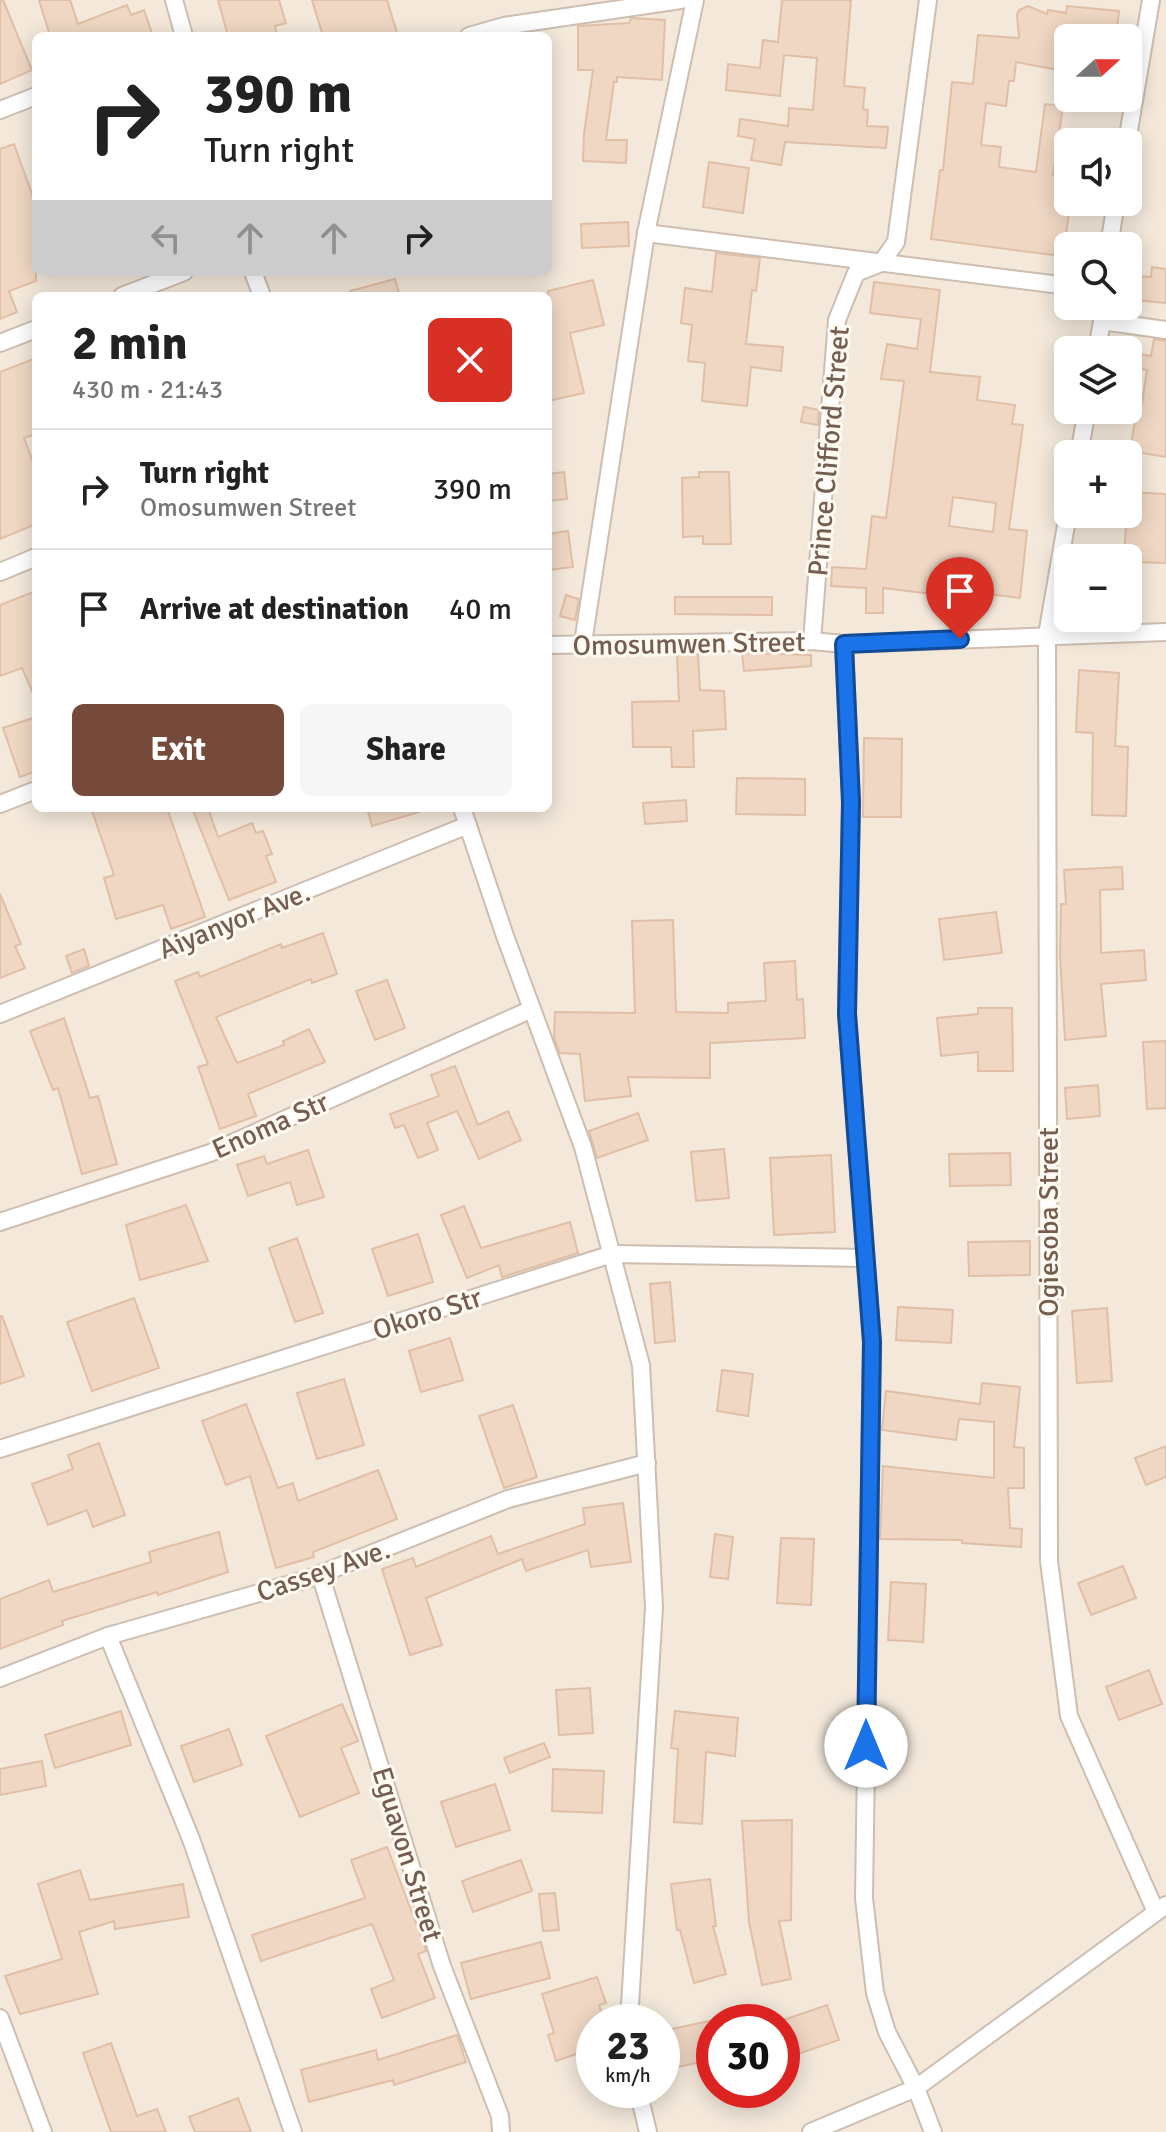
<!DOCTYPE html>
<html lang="en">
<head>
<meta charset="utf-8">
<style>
	body { margin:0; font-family:Signika,sans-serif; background:#f6f6f6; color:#222; height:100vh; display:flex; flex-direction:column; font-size:30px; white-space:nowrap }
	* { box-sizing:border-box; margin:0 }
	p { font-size:26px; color:#767676 }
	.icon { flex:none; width:44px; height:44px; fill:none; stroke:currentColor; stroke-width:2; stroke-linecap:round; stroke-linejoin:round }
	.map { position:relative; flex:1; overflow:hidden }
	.sheet { position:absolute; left:32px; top:292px; width:520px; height:520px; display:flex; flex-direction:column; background:#fff; border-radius:12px; box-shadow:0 4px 20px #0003 }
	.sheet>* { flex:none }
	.banner { position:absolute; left:32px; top:32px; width:520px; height:244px; border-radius:12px; box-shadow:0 4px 20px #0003; background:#fff; color:#222; overflow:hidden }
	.needle { width:52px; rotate:69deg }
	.tools { position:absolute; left:1054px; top:24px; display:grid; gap:16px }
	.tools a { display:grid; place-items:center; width:88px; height:88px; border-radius:12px; background:#fff; box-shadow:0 4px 20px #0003; font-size:40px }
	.speed { position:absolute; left:576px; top:2004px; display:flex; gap:16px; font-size:40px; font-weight:700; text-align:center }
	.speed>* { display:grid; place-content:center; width:104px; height:104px; border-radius:50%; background:#fff; box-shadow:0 4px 20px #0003; line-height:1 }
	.speed small { font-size:20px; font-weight:400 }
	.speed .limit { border:12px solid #d22; background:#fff; color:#111 }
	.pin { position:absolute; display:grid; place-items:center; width:68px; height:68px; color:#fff; margin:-82px -34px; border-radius:50% 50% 50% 0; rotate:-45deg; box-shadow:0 0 8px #0007 }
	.pin .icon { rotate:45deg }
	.me { position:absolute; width:88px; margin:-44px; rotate:0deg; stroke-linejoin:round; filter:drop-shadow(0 0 6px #0008) }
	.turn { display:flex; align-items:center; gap:28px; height:168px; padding:0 40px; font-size:36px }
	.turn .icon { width:104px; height:104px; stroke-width:2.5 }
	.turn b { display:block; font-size:56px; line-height:68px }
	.lanes { display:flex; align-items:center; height:76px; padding:0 40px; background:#0003; justify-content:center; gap:40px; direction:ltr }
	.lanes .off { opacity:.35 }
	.round { display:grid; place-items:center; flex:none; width:84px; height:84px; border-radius:12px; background:#f6f6f6 }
	.head { display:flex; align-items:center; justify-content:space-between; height:136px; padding:0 40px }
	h1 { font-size:48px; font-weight:800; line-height:60px }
	.button { display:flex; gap:16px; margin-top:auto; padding:16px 40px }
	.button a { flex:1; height:92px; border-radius:12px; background:#764a3b; color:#fff; font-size:32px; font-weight:800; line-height:92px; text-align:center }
	.button a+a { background:#f6f6f6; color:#222 }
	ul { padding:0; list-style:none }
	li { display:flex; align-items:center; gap:24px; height:120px; padding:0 40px; border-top:2px solid #e0e0e0 }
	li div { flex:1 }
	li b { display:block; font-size:30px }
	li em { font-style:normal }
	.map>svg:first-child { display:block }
</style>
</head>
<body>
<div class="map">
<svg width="1166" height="2132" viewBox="0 0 1166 2132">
	<rect width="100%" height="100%" fill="#fbf6eb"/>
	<path fill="#f3e8da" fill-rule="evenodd" d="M0 0H1166V2132H0ZM36 36H548V272H36ZM1068 38H1128V98H1068ZM1068 142H1128V202H1068ZM1068 246H1128V306H1068ZM36 296H548V808H36ZM1068 350H1128V410H1068ZM1068 454H1128V514H1068ZM1068 558H1128V618H1068ZM594 2022H662V2090H594ZM714 2022H782V2090H714Z"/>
	<g fill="#efd7c4" stroke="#e0bfa6" stroke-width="2" fill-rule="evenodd">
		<path d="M0 0H3L32 70 0 84Z"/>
		<path d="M39 0H70L78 24 127 5 131 15 144 10 153 36H50Z"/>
		<path d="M218 0H279L286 23 275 26 277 36H228Z"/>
		<path d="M312 0H387L398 36H323Z"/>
		<path d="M782 0H851L844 86 865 88 863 109 868 110 867 126 888 127 886 148 785 142 781 165 751 160 755 139 738 136 740 119 788 126 789 108 813 110 817 58 784 55 780 96 726 90 728 64 760 68 763 40 778 42Z"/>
		<path d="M1028 6 1047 14 1048 10 1066 13 1067 6 1119 11 1116 38H1068V72L1016 62 1014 81H1009L1006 106 986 103 981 145 1001 147 999 167 1036 172 1045 104 1063 106 1053 175 1068 177V202H1071L1066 233 1096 237V246H1068V257L931 239 940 170H943L952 82 973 84 978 35 1019 38 1017 15 1019 10Z"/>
		<path d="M631 18 665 20 662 80 617 77V82H614L606 140H627L626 163 583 161 584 134 593 70H578V26L629 23Z"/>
		<path d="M14 144 36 205V281L9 291 17 312 0 319V149Z"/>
		<path d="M709 162 749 168 743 213 703 207Z"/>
		<path d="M628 222 629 246 582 248 581 224Z"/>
		<path d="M716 253 760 258 756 291 752 290 746 344 783 347 781 371 751 367 747 406 702 401 705 363 688 361 692 325 681 323 685 288 712 292Z"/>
		<path d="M1152 267 1166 269V303L1135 300 1137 276 1151 277Z"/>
		<path d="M395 279 400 296H350V291Z"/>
		<path d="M593 280 604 325 570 333 584 393 548 401V291Z"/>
		<path d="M874 282 940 290 930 372 980 377 977 400 1015 405 1012 424 1023 425 1009 529 1027 531 1020 598 981 593 980 600 883 588V613H866V588L831 586 832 567 866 569 872 516 886 518 904 381 881 379 887 344 917 349 921 319 870 313ZM953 497 996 503 993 532 949 526Z"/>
		<path d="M1154 339 1166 341V457L1130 451 1138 402 1142 403 1147 370 1136 368 1139 354 1151 356Z"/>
		<path d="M36 358V434L24 438 36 470V524L0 539V372Z"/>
		<path d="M804 407 819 410 818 425 801 422Z"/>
		<path d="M564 472 567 499 548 501V474Z"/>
		<path d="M699 472H729L731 544H703V536L683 537 682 478 699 477Z"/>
		<path d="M1128 492 1166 494V563L1128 562V558H1124Z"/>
		<path d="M568 531 573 567 548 570V534Z"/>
		<path d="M36 591V698H35L22 668 0 676V605Z"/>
		<path d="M566 595 579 599 575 620 560 616Z"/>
		<path d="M675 597H772V615L675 614Z"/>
		<path d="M742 653 811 655V666L744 671Z"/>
		<path d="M677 654H698L700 690 724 691 726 729 693 731 694 767H672L671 747H633L632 702 679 701Z"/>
		<path d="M1079 670 1119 673 1115 746 1128 747 1126 816 1092 815 1093 733 1076 732Z"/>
		<path d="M36 717V771L20 777 3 728Z"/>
		<path d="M864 738 902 739 901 817H863Z"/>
		<path d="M737 778 805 779V815L736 814Z"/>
		<path d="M686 800 687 821 645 824 643 803Z"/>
		<path d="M91 808H167L205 917 171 929 163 905 116 919 104 878 114 875Z"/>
		<path d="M192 808H208L218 837 252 823 256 833 263 831 272 854 266 856 276 882 229 900Z"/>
		<path d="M367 808H419V812L372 826Z"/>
		<path d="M1122 867 1123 889 1100 890 1101 953 1144 950 1146 980 1101 984 1106 1036 1065 1040 1060 957 1061 904H1066L1064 870Z"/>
		<path d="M0 894 21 944 15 946 25 968 0 978Z"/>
		<path d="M996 912 1002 953 944 960 939 919Z"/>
		<path d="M673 920 676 1012 728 1013V1003L766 1001 764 963 795 961 797 1000 803 999 805 1038 710 1043V1078L628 1077 631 1096 585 1101 580 1054 560 1053 554 1038 555 1012 635 1013 632 921Z"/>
		<path d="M323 933 337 974 312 983 311 979 216 1017 237 1063 284 1045 283 1041 309 1029 325 1062 248 1094 256 1116 220 1129 198 1067 208 1064 175 981 198 972 200 977 281 944 282 948Z"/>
		<path d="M84 949 89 966 72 973 66 956Z"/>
		<path d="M387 980 405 1028 375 1040 356 991Z"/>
		<path d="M978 1008H1012L1013 1071H978V1052L941 1056 937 1018 978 1014Z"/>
		<path d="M64 1018 90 1098 98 1096 117 1164 82 1174 58 1088 53 1090 30 1031Z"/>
		<path d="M1166 1041V1108L1147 1109 1143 1042Z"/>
		<path d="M455 1066 478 1125 508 1111 521 1140 479 1159 457 1111 427 1123 438 1150 418 1158 404 1125 395 1128 390 1114 439 1096 431 1075Z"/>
		<path d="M1098 1085 1100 1116 1067 1119 1065 1088Z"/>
		<path d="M638 1113 648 1140 597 1158 589 1131Z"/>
		<path d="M724 1149 729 1198 696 1201 691 1152Z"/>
		<path d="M308 1150 324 1197 297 1205 290 1182 248 1196 237 1165 264 1156 267 1164Z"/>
		<path d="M1010 1153 1011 1185 950 1186 949 1154Z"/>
		<path d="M831 1155 835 1232 774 1235 770 1158Z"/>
		<path d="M186 1205 208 1261 140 1280 126 1225Z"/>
		<path d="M464 1206 481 1248 570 1222 578 1253 502 1277 499 1265 467 1278 441 1215Z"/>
		<path d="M418 1234 433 1282 388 1296 372 1249Z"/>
		<path d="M297 1238 323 1313 295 1322 269 1248Z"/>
		<path d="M1030 1241V1275L969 1276 968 1242Z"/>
		<path d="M670 1282 675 1341 655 1343 650 1284Z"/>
		<path d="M134 1298 159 1368 92 1391 67 1322Z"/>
		<path d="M898 1307 953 1310 951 1343 896 1340Z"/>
		<path d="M1107 1308 1112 1381 1077 1383 1072 1311Z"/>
		<path d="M0 1316H2L24 1376 0 1384Z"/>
		<path d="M450 1338 463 1380 421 1392 409 1351Z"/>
		<path d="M722 1370 753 1374 748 1416 717 1411Z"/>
		<path d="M344 1379 364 1445 317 1459 297 1393Z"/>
		<path d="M982 1383 1020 1387 1014 1447 1024 1448V1488H1008L1010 1528 1022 1529 1021 1547 962 1543V1540L880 1539 883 1466 994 1478V1422L959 1419 956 1440 882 1430 886 1391 980 1404Z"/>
		<path d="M246 1404 278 1488 293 1483 298 1501 378 1470 397 1519 313 1552 314 1557 276 1568 250 1476 226 1485 202 1421Z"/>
		<path d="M513 1405 537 1477 504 1488 479 1416Z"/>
		<path d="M99 1443 125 1515 93 1527 87 1510 48 1525 32 1484 73 1469 68 1455Z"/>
		<path d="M1166 1446V1477L1146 1485 1135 1458Z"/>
		<path d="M623 1503 631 1562 591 1567 588 1550 526 1571 522 1559 426 1598 442 1645 410 1655 382 1569 413 1558 416 1567 491 1536 498 1554 585 1524 583 1508Z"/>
		<path d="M219 1532 228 1572 158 1595 157 1592 62 1621 63 1625 0 1649V1599L49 1580 53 1592 151 1562 149 1552Z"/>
		<path d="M715 1534 733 1537 728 1579 710 1577Z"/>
		<path d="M781 1538 814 1539 811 1605 777 1603Z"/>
		<path d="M1123 1566 1136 1598 1091 1615 1078 1583Z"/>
		<path d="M891 1582 926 1584 923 1642 888 1640Z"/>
		<path d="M1149 1670 1162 1704 1119 1720 1106 1687Z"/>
		<path d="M590 1688 593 1733 559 1735 556 1690Z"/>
		<path d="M342 1704 358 1741 341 1748 359 1793 300 1817 266 1736Z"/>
		<path d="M121 1711 131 1745 55 1768 45 1735Z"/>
		<path d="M675 1711 738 1718 735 1756 706 1752 702 1824 674 1822 678 1749 671 1748Z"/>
		<path d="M229 1729 242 1765 194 1782 181 1746Z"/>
		<path d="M544 1743 550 1757 510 1773 504 1758Z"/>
		<path d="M42 1761 46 1786 0 1795V1769Z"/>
		<path d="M553 1769 604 1771 602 1813 552 1811Z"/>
		<path d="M495 1784 510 1830 456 1847 441 1802Z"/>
		<path d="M792 1820 791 1920 779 1921 791 1979 762 1985 749 1922 742 1821Z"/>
		<path d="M387 1847 424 1944 426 1951 418 1954 435 1998 382 2018 371 1989 394 1980 372 1924 261 1961 252 1935 365 1898 351 1860Z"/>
		<path d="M521 1860 532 1891 473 1912 462 1881Z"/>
		<path d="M80 1870 90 1900 183 1884 189 1917 115 1929 114 1921 79 1932 98 1994 20 2014 5 1976 62 1959 38 1884Z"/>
		<path d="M710 1879 716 1926H713L726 1974 694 1983 680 1930H677L671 1884Z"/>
		<path d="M555 1893 559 1930 543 1931 539 1894Z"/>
		<path d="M541 1942 550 1978 471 1999 461 1963Z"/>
		<path d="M597 1977 606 2003 599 2005 604 2022H594V2048L556 2061 548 2035 554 2033 542 1994Z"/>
		<path d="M827 2005 839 2040 792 2056 780 2021Z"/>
		<path d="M714 2020V2059L665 2070 662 2031Z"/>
		<path d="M457 2035 466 2062 394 2085 393 2080 309 2102 301 2070 376 2050 378 2060Z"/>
		<path d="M111 2043 137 2116 157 2109 166 2132H111L83 2053Z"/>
		<path d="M238 2098 251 2132H195L189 2117Z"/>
	</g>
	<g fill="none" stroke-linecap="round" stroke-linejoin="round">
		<defs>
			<g id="street">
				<path d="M174 0 184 36"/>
				<path d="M469 36 504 26 681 0"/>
				<path d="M0 110 36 96"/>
				<path d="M1127 142 1151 0"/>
				<path d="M646 233 1068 286"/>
				<path d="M1109 246 1116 202"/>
				<path d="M253 272 262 296"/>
				<path d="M122 296 184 272"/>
				<path d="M1102 321 1166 330"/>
				<path d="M0 343 36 329"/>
				<path d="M1097 350 1102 321V306"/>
				<path d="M1079 454 1087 410"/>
				<path d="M1068 514 1047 635 1049 1561 1069 1716 1156 1912"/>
				<path d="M0 572 36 557"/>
				<path d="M812 641 837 320 856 273 881 263 896 242 928 0"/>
				<path d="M583 643 646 233 695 0"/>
				<path d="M844 644 851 802 847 1014 872 1342 864 1898 875 1993 887 2032 916 2088 933 2132"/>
				<path d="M548 645 812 641 844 644 1166 632"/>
				<path d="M0 804 36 790"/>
				<path d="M462 808 505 936 583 1147 641 1365 654 1607 629 2022"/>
				<path d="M0 1014 468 825"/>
				<path d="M0 1222 210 1153 532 1009"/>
				<path d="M0 1449 612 1254 865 1258"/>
				<path d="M320 1574 442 1966 500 2116 501 2132"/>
				<path d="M108 1636 191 1839 293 2132"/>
				<path d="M0 1678 108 1636 308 1579 508 1499 647 1463"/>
				<path d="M0 2018 43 2132"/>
				<path d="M638 2090 648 2132"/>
				<path d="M811 2132 916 2088 1166 1905"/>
			</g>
		</defs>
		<use href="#street" stroke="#cdbeb1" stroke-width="20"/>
		<use href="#street" stroke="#fff" stroke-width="16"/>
	</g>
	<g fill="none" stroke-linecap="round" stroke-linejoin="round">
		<defs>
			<path id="route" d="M866 1746 872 1342 847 1014 851 802 844 644 960 639"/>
		</defs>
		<use href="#route" stroke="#114b97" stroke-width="20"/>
		<use href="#route" stroke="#1a73e8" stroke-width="14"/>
	</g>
	<g text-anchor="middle" stroke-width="6" stroke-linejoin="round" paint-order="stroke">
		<g font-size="28" fill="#755e4f" stroke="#fef9f1">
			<text transform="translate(828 451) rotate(-85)" y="10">Prince Clifford Street</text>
			<text transform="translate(689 643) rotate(-1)" y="10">Omosumwen Street</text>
			<text transform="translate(234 920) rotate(-22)" y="10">Aiyanyor Ave.</text>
			<text transform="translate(270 1125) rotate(-24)" y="10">Enoma Str</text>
			<text transform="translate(1048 1222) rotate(-90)" y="10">Ogiesoba Street</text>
			<text transform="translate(427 1313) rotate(-18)" y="10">Okoro Str</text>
			<text transform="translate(323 1570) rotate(-19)" y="10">Cassey Ave.</text>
			<text transform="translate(408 1854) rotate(73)" y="10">Eguavon Street</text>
		</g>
	</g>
</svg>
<div class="tools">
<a><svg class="needle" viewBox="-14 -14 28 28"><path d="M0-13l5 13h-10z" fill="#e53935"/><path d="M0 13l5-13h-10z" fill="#767676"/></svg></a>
<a><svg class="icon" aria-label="sound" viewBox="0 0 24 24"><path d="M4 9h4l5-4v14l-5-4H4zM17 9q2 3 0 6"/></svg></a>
<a><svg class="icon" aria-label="search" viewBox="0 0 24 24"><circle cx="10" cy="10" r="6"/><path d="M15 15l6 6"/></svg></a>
<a><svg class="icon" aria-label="layers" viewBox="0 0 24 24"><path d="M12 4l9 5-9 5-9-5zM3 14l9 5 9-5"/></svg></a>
<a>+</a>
<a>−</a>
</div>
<div class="speed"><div>23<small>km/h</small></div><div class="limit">30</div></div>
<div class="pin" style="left:960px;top:639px;background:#d93025"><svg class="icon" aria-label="arrive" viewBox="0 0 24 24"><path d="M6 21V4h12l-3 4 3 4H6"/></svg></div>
<svg class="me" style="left:866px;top:1746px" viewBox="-20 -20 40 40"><circle r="19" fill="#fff"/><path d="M0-13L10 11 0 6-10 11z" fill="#1a73e8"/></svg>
<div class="banner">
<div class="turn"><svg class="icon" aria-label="right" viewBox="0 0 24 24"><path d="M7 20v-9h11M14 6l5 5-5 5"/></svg><div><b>390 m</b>Turn right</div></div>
<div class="lanes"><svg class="icon off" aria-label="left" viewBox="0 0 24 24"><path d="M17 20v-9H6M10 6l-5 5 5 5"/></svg><svg class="icon off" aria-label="ahead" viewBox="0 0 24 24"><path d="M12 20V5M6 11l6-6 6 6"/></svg><svg class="icon off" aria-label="ahead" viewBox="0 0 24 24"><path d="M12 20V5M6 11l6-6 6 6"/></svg><svg class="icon" aria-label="right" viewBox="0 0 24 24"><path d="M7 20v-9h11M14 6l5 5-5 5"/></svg></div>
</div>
<section class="sheet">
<div class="head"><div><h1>2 min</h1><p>430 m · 21:43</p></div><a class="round" style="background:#d93025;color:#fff"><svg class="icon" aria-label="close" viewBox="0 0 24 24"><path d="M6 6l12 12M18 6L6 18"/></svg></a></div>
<ul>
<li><svg class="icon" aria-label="right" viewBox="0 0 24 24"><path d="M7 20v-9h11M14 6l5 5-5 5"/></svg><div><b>Turn right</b><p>Omosumwen Street</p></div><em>390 m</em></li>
<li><svg class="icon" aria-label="arrive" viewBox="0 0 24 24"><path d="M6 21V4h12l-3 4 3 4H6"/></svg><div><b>Arrive at destination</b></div><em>40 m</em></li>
</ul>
<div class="button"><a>Exit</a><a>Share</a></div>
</section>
</div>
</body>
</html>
